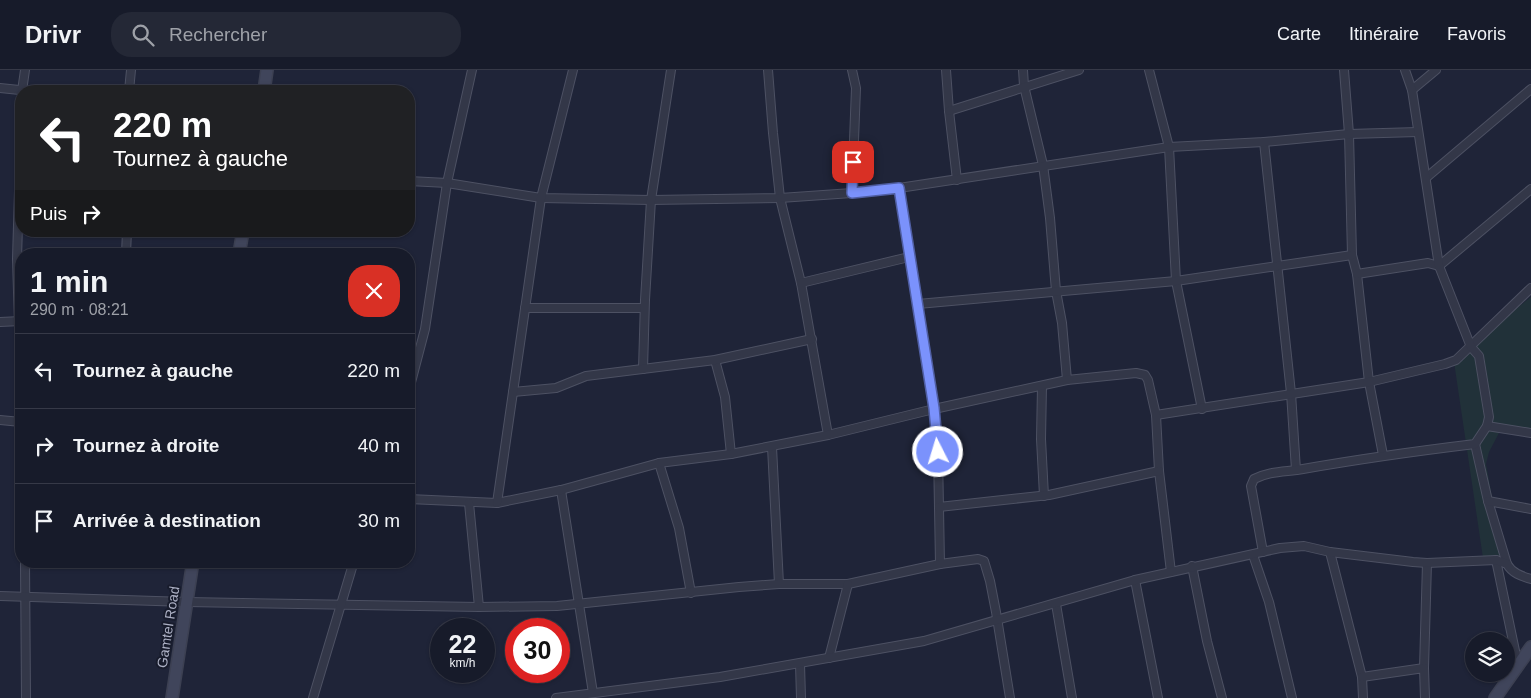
<!DOCTYPE html>
<html lang="fr">
<head>
<meta charset="utf-8">
<style>
	body { margin:0; font-family:Helvetica,sans-serif; background:#242836; color:#f1f3f6; height:100vh; display:flex; flex-direction:column; font-size:19px; white-space:nowrap }
	* { box-sizing:border-box; margin:0 }
	p { font-size:16px; color:#9ea1a8 }
	.icon { flex:none; width:28px; height:28px; fill:none; stroke:currentColor; stroke-width:2; stroke-linecap:round; stroke-linejoin:round }
	.map { position:relative; flex:1; overflow:hidden }
	.side { position:absolute; left:15px; top:178px; width:400px; height:320px; display:flex; flex-direction:column; background:#171b2a; border-radius:20px; box-shadow:0 1px 4px #0004,0 0 0 1px #363947 }
	.side>* { flex:none }
	.guide { position:absolute; left:15px; top:15px; width:400px; height:152px; border-radius:20px; box-shadow:0 1px 4px #0004,0 0 0 1px #363947; background:#202124; color:#fff; overflow:hidden }
	.buttons { position:absolute; left:1465px; top:562px; display:grid; gap:10px }
	.buttons a { display:grid; place-items:center; width:50px; height:50px; border-radius:50%; background:#171b2a; box-shadow:0 1px 4px #0004,0 0 0 1px #363947; font-size:25px }
	.speed { position:absolute; left:430px; top:548px; display:flex; gap:10px; font-size:25px; font-weight:700; text-align:center }
	.speed>* { display:grid; place-content:center; width:65px; height:65px; border-radius:50%; background:#171b2a; box-shadow:0 1px 4px #0004,0 0 0 1px #363947; line-height:1 }
	.speed small { font-size:12px; font-weight:400 }
	.speed .limit { border:8px solid #d22; background:#fff; color:#111 }
	.pin { position:absolute; display:grid; place-items:center; width:42px; height:42px; color:#fff; margin:-21px; border-radius:10px; box-shadow:0 2px 8px #0006 }
	.me { position:absolute; width:55px; margin:-28px; rotate:355deg; stroke-linejoin:round; filter:drop-shadow(0 0 4px #0008) }
	.turn { display:flex; align-items:center; gap:18px; height:105px; padding:0 15px; font-size:22px }
	.turn .icon { width:65px; height:65px; stroke-width:2.5 }
	.turn b { display:block; font-size:35px; line-height:42px }
	.then { display:flex; align-items:center; height:48px; padding:0 15px; background:#0003; gap:10px; font-size:19px }
	.round { display:grid; place-items:center; flex:none; width:52px; height:52px; border-radius:20px; background:#242836 }
	.headline { display:flex; align-items:center; justify-content:space-between; height:85px; padding:0 15px }
	h1 { font-size:30px; font-weight:800; line-height:38px }
	ul { padding:0; list-style:none }
	li { display:flex; align-items:center; gap:15px; height:75px; padding:0 15px; border-top:1px solid #363947 }
	li div { flex:1 }
	li b { display:block; font-size:19px }
	li em { font-style:normal }
	header { display:flex; align-items:center; gap:30px; box-sizing:border-box; height:70px; padding:0 25px; background:#171b2a; border-bottom:1px solid #363947 }
	header strong { font-size:24px }
	nav { display:flex; gap:28px; margin-inline-start:auto; font-size:18px }
	.search { width:350px; height:45px; background:#242836; display:flex; align-items:center; gap:12px; box-sizing:border-box; padding:0 18px; border-radius:20px; color:#9ea1a8; font-size:19px }
	.map>svg:first-child { display:block }
</style>
</head>
<body>
<header>
<strong>Drivr</strong>
<div class="search"><svg class="icon" aria-label="search" viewBox="0 0 24 24"><circle cx="10" cy="10" r="6"/><path d="M15 15l6 6"/></svg>Rechercher</div>
<nav><a>Carte</a><a>Itinéraire</a><a>Favoris</a></nav>
</header>
<div class="map">
<svg width="1531" height="628" viewBox="0 0 1531 628">
	<rect width="100%" height="100%" fill="#1f2438"/>
	<path fill="#213139" d="M1531 227V358L1499 363 1489 382 1486 394 1503 486 1483 488 1454 292 1479 268Z"/>
	<g fill="none" stroke-linecap="round" stroke-linejoin="round">
		<defs>
			<g id="street">
				<path d="M768 0 773 63 780 128 801 213 828 365"/>
				<path d="M946 0 949 41 957 110"/>
				<path d="M1023 0 1024 16 1043 95 1050 148 1056 221 1062 253 1067 310"/>
				<path d="M1149 0 1169 77 1176 211 1202 339"/>
				<path d="M1344 0 1349 64 1352 185 1357 204 1369 312 1383 385"/>
				<path d="M0 18 29 21"/>
				<path d="M1412 20 1436 0"/>
				<path d="M22 21 25 0"/>
				<path d="M129 21 131 0"/>
				<path d="M949 41 1079 0"/>
				<path d="M21 53 17 189 21 321"/>
				<path d="M1264 72 1291 323 1296 400"/>
				<path d="M1427 107 1531 19"/>
				<path d="M409 111 447 113 541 128 651 130 780 128 852 123 899 118 1169 77 1264 72 1349 64 1418 62"/>
				<path d="M899 118 934 339 938 382 940 494"/>
				<path d="M852 123 856 18 852 0"/>
				<path d="M126 184 127 161"/>
				<path d="M1357 204 1428 193 1439 196 1531 119"/>
				<path d="M801 213 909 187"/>
				<path d="M918 234 1176 211 1352 185"/>
				<path d="M525 238H644"/>
				<path d="M0 252 21 251"/>
				<path d="M715 290 725 327 731 384"/>
				<path d="M643 299 645 230 651 130 671 0"/>
				<path d="M1042 316 1041 369 1044 426"/>
				<path d="M409 320 425 259 447 113 472 0"/>
				<path d="M513 322 556 318 586 306 715 290 812 269"/>
				<path d="M1156 345 1369 312 1445 294 1456 290 1531 218"/>
				<path d="M0 350 21 352"/>
				<path d="M1487 356 1531 363"/>
				<path d="M1475 374 1488 431 1507 494"/>
				<path d="M772 377 779 514"/>
				<path d="M659 393 679 458 691 523"/>
				<path d="M561 420 593 623"/>
				<path d="M409 429 497 433 561 420 659 393 731 384 828 365 934 339 1067 310 1136 303 1145 305 1148 310 1156 345 1159 401 1171 502"/>
				<path d="M1488 431 1531 439"/>
				<path d="M469 433 479 537"/>
				<path d="M497 433 541 128 573 0"/>
				<path d="M939 437 1049 425 1159 401"/>
				<path d="M1263 482 1251 416 1254 409C1269 401 1286 402 1303 399 1360 389 1417 381 1475 374L1487 356 1489 347 1479 286 1471 277 1439 196 1412 20 1405 0"/>
				<path d="M1330 482 1362 607 1363 628"/>
				<path d="M1253 485 1269 532 1292 628"/>
				<path d="M1496 490 1518 595"/>
				<path d="M25 491 26 628"/>
				<path d="M1192 496 1207 571 1222 628"/>
				<path d="M1135 510 1158 628"/>
				<path d="M0 526 187 532 479 537 557 536 739 517 779 514H848L940 494 978 489 984 491 990 511 996 542 1010 628"/>
				<path d="M1056 534 1072 628"/>
				<path d="M829 588 848 514"/>
				<path d="M800 594 801 628"/>
				<path d="M1424 598 1427 493"/>
				<path d="M1362 607 1424 598 1425 628"/>
				<path d="M313 628 354 491"/>
				<path d="M556 628 720 607 924 571 1135 510 1280 478 1304 476 1330 482 1413 492 1427 493 1496 490 1507 494C1512 503 1521 506 1531 509"/>
			</g>
			<g id="secondary">
				<path d="M264 21 267 0"/>
				<path d="M239 184 243 161"/>
				<path d="M172 628 193 491"/>
				<path d="M1495 628 1531 577"/>
			</g>
		</defs>
		<use href="#street" stroke="#4d5163" stroke-width="10"/>
		<use href="#secondary" stroke="#3c4052" stroke-width="14"/>
		<use href="#street" stroke="#333748" stroke-width="8"/>
		<use href="#secondary" stroke="#40455b" stroke-width="11"/>
	</g>
	<g fill="none" stroke-linecap="round" stroke-linejoin="round">
		<defs>
			<path id="route" d="M853 92 852 123 899 118 934 338 938 382"/>
		</defs>
		<use href="#route" stroke="#505fa4" stroke-width="12"/>
		<use href="#route" stroke="#7b92fc" stroke-width="9"/>
	</g>
	<g text-anchor="middle" stroke-width="4" stroke-linejoin="round" paint-order="stroke">
		<g font-size="14" fill="#adb1c5" stroke="#181c2c">
			<text transform="translate(168 557) rotate(-81)" y="5">Gamtel Road</text>
		</g>
	</g>
</svg>
<div class="buttons">
<a><svg class="icon" aria-label="layers" viewBox="0 0 24 24"><path d="M12 4l9 5-9 5-9-5zM3 14l9 5 9-5"/></svg></a>
</div>
<div class="speed"><div>22<small>km/h</small></div><div class="limit">30</div></div>
<div class="pin" style="left:853px;top:92px;background:#d93025"><svg class="icon" aria-label="arrive" viewBox="0 0 24 24"><path d="M6 21V4h12l-3 4 3 4H6"/></svg></div>
<svg class="me" style="left:938px;top:382px" viewBox="-20 -20 40 40"><circle r="17" fill="#7b92fc" stroke="#fff" stroke-width="3"/><path d="M0-11L8 9 0 5-8 9z" fill="#fff"/></svg>
<div class="guide">
<div class="turn"><svg class="icon" aria-label="left" viewBox="0 0 24 24"><path d="M17 20v-9H6M10 6l-5 5 5 5"/></svg><div><b>220 m</b>Tournez à gauche</div></div>
<div class="then">Puis<svg class="icon" aria-label="right" viewBox="0 0 24 24"><path d="M7 20v-9h11M14 6l5 5-5 5"/></svg></div>
</div>
<section class="side">
<div class="headline"><div><h1>1 min</h1><p>290 m · 08:21</p></div><a class="round" style="background:#d93025;color:#fff"><svg class="icon" aria-label="close" viewBox="0 0 24 24"><path d="M6 6l12 12M18 6L6 18"/></svg></a></div>
<ul>
<li><svg class="icon" aria-label="left" viewBox="0 0 24 24"><path d="M17 20v-9H6M10 6l-5 5 5 5"/></svg><div><b>Tournez à gauche</b></div><em>220 m</em></li>
<li><svg class="icon" aria-label="right" viewBox="0 0 24 24"><path d="M7 20v-9h11M14 6l5 5-5 5"/></svg><div><b>Tournez à droite</b></div><em>40 m</em></li>
<li><svg class="icon" aria-label="arrive" viewBox="0 0 24 24"><path d="M6 21V4h12l-3 4 3 4H6"/></svg><div><b>Arrivée à destination</b></div><em>30 m</em></li>
</ul>
</section>
</div>
</body>
</html>
